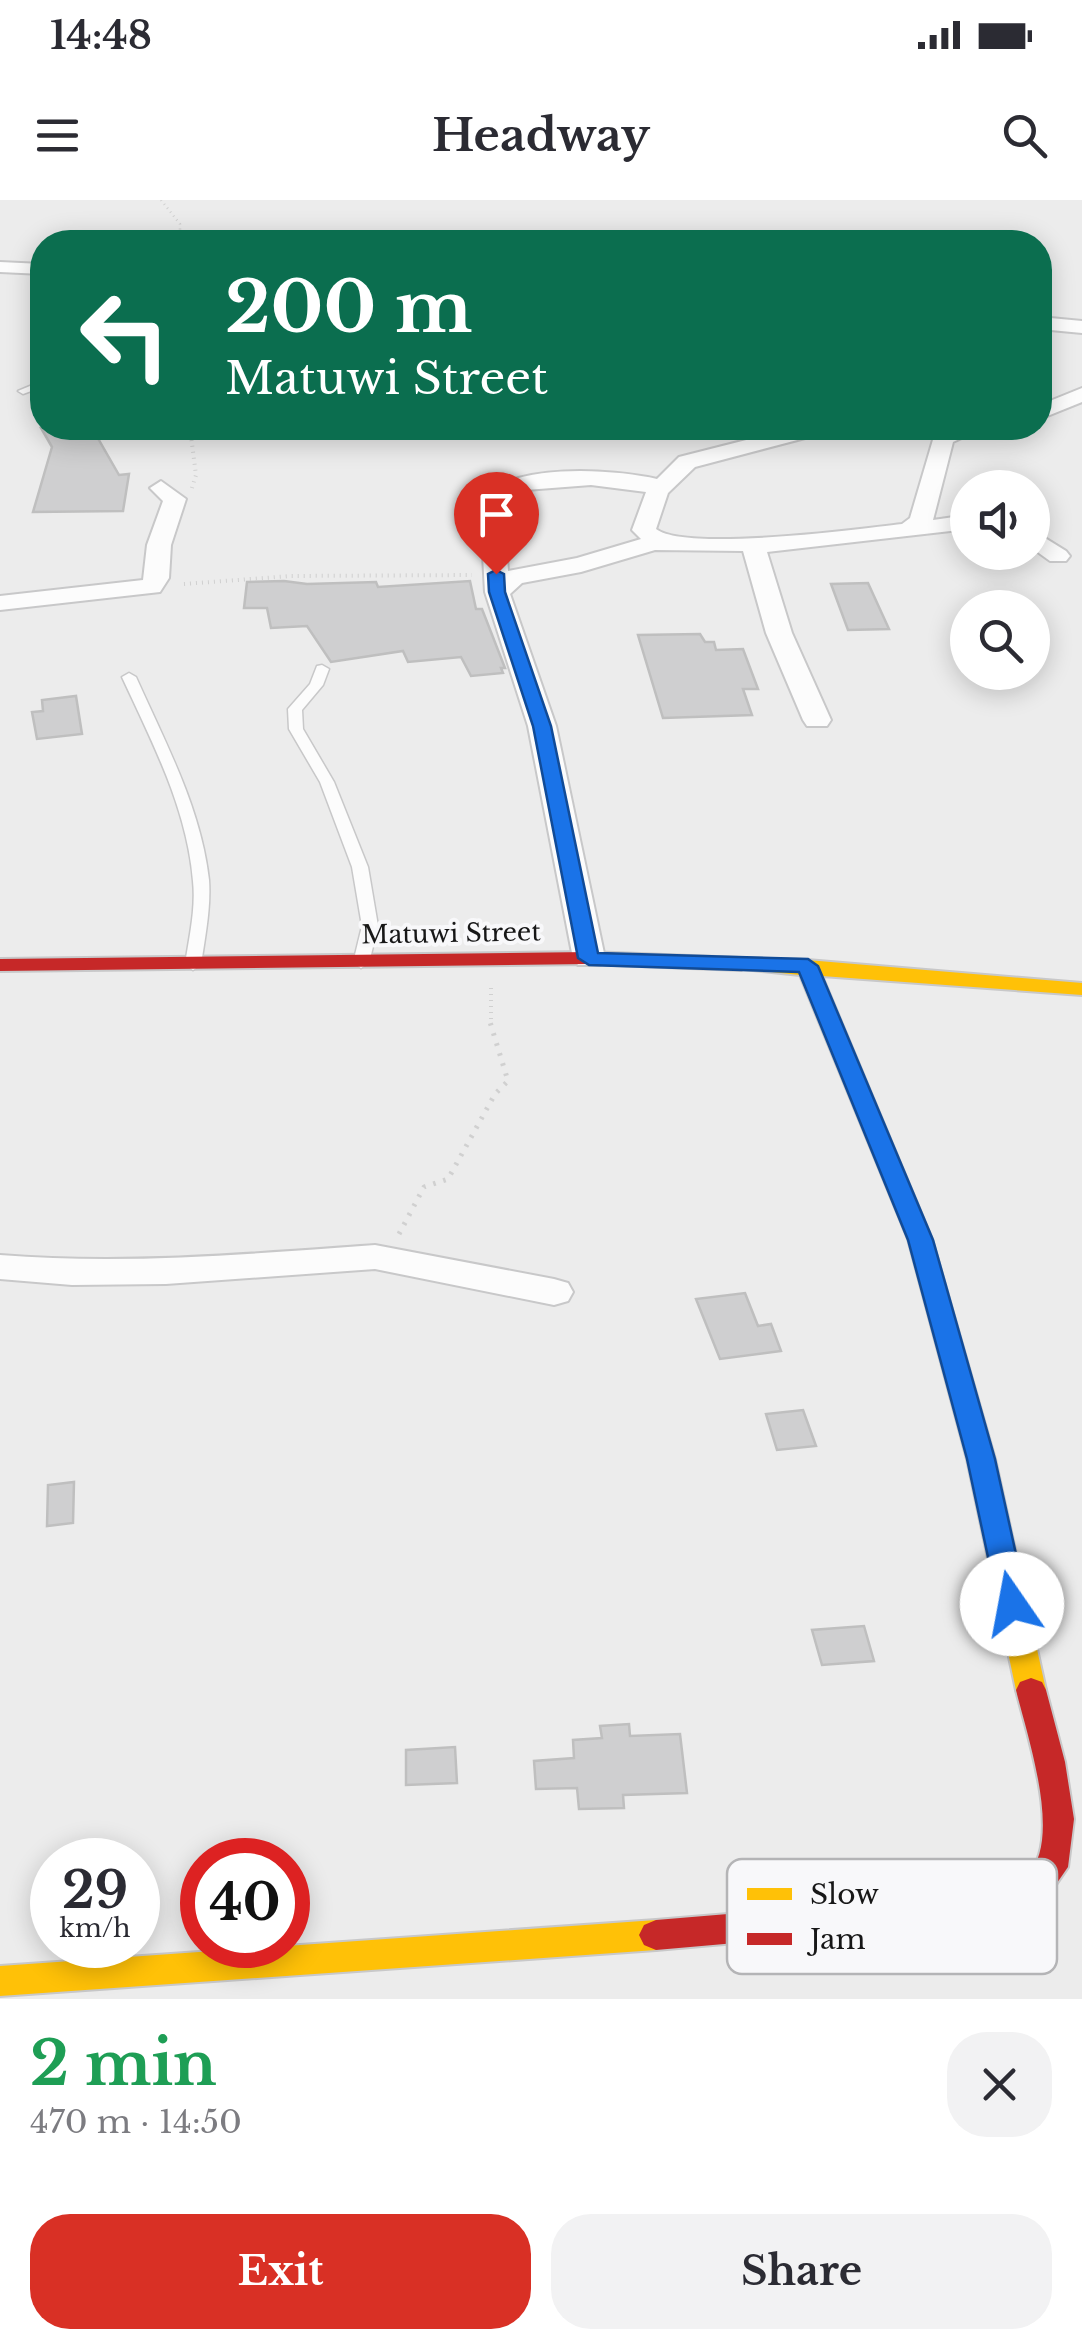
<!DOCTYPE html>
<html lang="en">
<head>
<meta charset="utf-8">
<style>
	body { margin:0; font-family:"Libre Baskerville",serif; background:#f2f2f3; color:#2b2b33; height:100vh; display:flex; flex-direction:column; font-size:38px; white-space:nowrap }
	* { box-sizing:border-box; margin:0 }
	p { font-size:32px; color:#7c7c81 }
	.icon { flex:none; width:55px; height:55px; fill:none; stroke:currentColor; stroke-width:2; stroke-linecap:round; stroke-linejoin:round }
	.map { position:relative; height:1799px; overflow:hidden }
	.side { display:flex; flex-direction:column; background:#fff; flex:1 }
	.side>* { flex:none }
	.guide { position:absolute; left:30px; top:30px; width:1022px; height:210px; border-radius:40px; box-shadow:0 5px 25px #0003; background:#0b6e4f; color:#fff; overflow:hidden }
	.tools { position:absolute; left:950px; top:270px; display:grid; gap:20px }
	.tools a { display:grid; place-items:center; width:100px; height:100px; border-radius:50%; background:#fff; box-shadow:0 5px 25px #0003; font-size:50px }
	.speed { position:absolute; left:30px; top:1638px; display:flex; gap:20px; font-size:50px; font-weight:700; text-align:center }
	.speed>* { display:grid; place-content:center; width:130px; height:130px; border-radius:50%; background:#fff; box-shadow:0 5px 25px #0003; line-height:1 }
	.speed small { font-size:25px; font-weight:400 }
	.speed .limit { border:15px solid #d22; background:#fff; color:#111 }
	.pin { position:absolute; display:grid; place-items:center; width:85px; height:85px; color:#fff; margin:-102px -42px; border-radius:50% 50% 50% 0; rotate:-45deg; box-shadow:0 0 10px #0007 }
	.pin .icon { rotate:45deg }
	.me { position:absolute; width:110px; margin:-55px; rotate:348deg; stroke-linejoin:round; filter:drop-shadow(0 0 8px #0008) }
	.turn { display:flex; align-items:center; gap:35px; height:210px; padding:0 30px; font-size:45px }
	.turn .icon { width:130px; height:130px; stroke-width:2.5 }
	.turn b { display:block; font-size:70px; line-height:85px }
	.round { display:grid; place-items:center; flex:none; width:105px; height:105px; border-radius:40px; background:#f2f2f3 }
	.overview { display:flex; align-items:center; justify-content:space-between; height:170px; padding:0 30px }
	h1 { font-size:60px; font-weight:800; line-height:75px; color:#1e9e55 }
	.button { display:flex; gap:20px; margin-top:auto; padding:20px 30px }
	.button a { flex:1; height:115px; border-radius:40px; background:#d93025; color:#fff; font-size:40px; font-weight:800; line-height:115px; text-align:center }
	.button a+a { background:#f2f2f3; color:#2b2b33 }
	.status { display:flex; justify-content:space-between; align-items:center; height:70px; padding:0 50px; background:#fff; direction:ltr }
	.status svg { height:28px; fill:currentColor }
	header { display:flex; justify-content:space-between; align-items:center; height:130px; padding:0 30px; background:#fff; font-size:45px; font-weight:800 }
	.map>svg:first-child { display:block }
</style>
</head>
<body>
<div class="status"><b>14:48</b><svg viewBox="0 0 49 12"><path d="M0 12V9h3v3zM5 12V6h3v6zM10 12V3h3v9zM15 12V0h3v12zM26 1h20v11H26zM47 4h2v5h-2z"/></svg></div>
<header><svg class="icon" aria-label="menu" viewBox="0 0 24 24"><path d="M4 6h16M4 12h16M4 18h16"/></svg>Headway<svg class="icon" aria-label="search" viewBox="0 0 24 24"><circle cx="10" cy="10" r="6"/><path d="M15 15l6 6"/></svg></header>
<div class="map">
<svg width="1082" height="1799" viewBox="0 0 1082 1799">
	<rect width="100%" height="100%" fill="#ececec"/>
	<g fill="#cfcfd0" stroke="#bfbfbf" stroke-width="2.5">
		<path d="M41 228H92L119 275 129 274 123 311 33 312 52 247Z"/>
		<path d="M284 381 307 384 376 382 378 387 470 381 476 409H482L505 468H501L503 473 471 476 461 457 408 462 403 451 331 462 307 426 271 428 267 408H244L247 382Z"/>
		<path d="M868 383 889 429 848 430 831 384Z"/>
		<path d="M700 434 705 442H714L716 450 743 449 758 489H743L752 515 663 518 638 435Z"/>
		<path d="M76 496 82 534 37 539 32 512 43 511 42 500Z"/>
		<path d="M745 1093 758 1126 771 1124 781 1151 720 1159 696 1099Z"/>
		<path d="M803 1210 816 1246 777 1250 766 1214Z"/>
		<path d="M74 1282 73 1323 47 1326 48 1285Z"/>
		<path d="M864 1426 874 1461 822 1465 812 1430Z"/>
		<path d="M629 1524 630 1536 680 1534 687 1593 623 1595 624 1608 579 1609 577 1588 536 1589 534 1561 574 1558 573 1540 602 1538 600 1526Z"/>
		<path d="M455 1547 457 1583 406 1585V1550Z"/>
	</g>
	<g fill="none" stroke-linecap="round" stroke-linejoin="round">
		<defs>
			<g id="lane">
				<path d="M42 181V187L23 194 18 191Z"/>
				<path d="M322 465 329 469 323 485 302 510 303 529 334 582 368 667 378 726 369 763 361 768 353 763 362 726 352 667 320 582 289 529 288 509 310 484 317 466Z"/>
				<path d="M129 473 136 477C165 542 201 608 209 680 211 708 205 737 201 765L193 770 185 765C189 737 196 709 193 681 187 608 152 542 122 477Z"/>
			</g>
			<g id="street">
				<path d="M0 62 42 64V74L0 72Z"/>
				<path d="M1040 117 1082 121V133L1040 129Z"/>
				<path d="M1082 188V202L1040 219V205Z"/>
				<path d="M793 228H827L824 233 695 267 668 293 656 329C686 352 859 329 902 324L910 318 935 233 953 228H983L953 242 933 320 968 315V329L767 352 792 433 831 520 827 526H807L803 520 766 433 743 351 655 350 581 372 522 383 510 394 556 526 605 758 600 765H578L573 758 528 526 485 392 480 300C511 262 613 269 657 279L679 257ZM591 285 646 292 632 330 641 339 577 358 508 371 503 302 526 290Z"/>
				<path d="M161 281 186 299 171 345 169 378 160 392 0 410V396L143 380 147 345 163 301 150 288Z"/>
				<path d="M1032 330 1066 351 1070 356 1066 361H1050L1032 348Z"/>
				<path d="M375 1045 554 1079 568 1083 573 1092 568 1101 554 1105 375 1069 166 1084 72 1085 0 1079V1055C126 1065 249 1054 375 1045Z"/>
			</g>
			<g id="slow">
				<path d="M741 758 807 760 1082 783V795L822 776 932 1039 995 1259 1046 1490 1042 1498 1031 1502 1020 1498 1016 1490 967 1259 908 1039 800 775 734 768 731 764Z"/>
				<path d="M656 1720 668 1725 673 1735 668 1745 656 1750 0 1796V1766Z"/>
			</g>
			<g id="jam">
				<path d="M589 752 741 758 751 764 741 770 589 764 0 771V759Z"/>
				<path d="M1031 1478 1042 1482 1046 1490 1065 1562 1074 1619 1068 1667 1046 1699 983 1721 656 1750 644 1745 639 1735 644 1725 656 1720 983 1693C998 1689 1015 1686 1027 1675 1064 1641 1026 1532 1016 1490L1020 1482Z"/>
			</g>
		</defs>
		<use href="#lane" stroke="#c8c8c9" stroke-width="3"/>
		<use href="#street" stroke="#c8c8c9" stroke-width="4"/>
		<use href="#slow" stroke="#c8c8c9" stroke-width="4"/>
		<use href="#jam" stroke="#c8c8c9" stroke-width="4"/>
		<path stroke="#d0d0d0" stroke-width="2.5" stroke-dasharray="1 4" stroke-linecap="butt" d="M161 0 180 24V42"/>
		<g stroke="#d0d0d0" stroke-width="4" stroke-dasharray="1 5" stroke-linecap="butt">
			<path d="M190 228 196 275 192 288"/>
			<path d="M184 384 291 376 472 375"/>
			<path d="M491 825V786"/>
		</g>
		<path stroke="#d0d0d0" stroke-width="5" stroke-dasharray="2.5 8" stroke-linecap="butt" d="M399 1034 424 987 448 979 495 894 508 881 490 822"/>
		<use href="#lane" fill="#fcfcfc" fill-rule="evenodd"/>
		<use href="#street" fill="#fcfcfc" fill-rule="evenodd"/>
		<use href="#slow" fill="#ffc107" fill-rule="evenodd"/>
		<use href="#jam" fill="#c62828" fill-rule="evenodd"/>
	</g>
	<path fill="#1a73e8" stroke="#114b97" stroke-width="2.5" d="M496 370 504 374 505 392 551 526 598 753 808 759 818 766 933 1040 995 1259 1027 1404 1023 1412 1012 1415 1002 1412 998 1404 967 1259 908 1040 799 772 589 765 578 758 533 526 489 392 488 374Z"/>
	<g text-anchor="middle" stroke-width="8" stroke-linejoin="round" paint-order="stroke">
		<g font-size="25" fill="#171717" stroke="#f8f8fa">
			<text transform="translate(451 733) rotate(-1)" y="9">Matuwi Street</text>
		</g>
	</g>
	<rect x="727" y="1659" width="330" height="115" rx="15" fill="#f8f8fa" stroke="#b4b4b6" stroke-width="2.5"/>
	<rect x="747" y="1688" width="45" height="12" fill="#ffc107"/>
	<rect x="747" y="1733" width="45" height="12" fill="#c62828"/>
	<g font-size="28" fill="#171717">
		<text x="810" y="1704">Slow</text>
		<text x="810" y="1749">Jam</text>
	</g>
</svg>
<div class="tools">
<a><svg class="icon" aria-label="sound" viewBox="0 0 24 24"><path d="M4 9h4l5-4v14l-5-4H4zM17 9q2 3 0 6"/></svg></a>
<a><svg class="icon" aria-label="search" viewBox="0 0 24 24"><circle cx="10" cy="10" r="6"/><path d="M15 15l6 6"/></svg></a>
</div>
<div class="speed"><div>29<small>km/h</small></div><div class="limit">40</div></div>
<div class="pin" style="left:496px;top:374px;background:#d93025"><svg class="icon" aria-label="arrive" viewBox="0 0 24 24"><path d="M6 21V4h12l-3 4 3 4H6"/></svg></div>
<svg class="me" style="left:1012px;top:1404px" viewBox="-20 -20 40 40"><circle r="19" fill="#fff"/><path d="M0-13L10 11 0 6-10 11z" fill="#1a73e8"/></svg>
<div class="guide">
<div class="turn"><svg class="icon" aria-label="left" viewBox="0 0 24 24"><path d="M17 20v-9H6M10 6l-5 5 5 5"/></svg><div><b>200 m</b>Matuwi Street</div></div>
</div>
</div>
<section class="side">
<div class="overview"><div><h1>2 min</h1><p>470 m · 14:50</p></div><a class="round"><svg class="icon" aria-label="close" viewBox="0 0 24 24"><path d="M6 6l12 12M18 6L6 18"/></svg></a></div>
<div class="button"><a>Exit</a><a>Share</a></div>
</section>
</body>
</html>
